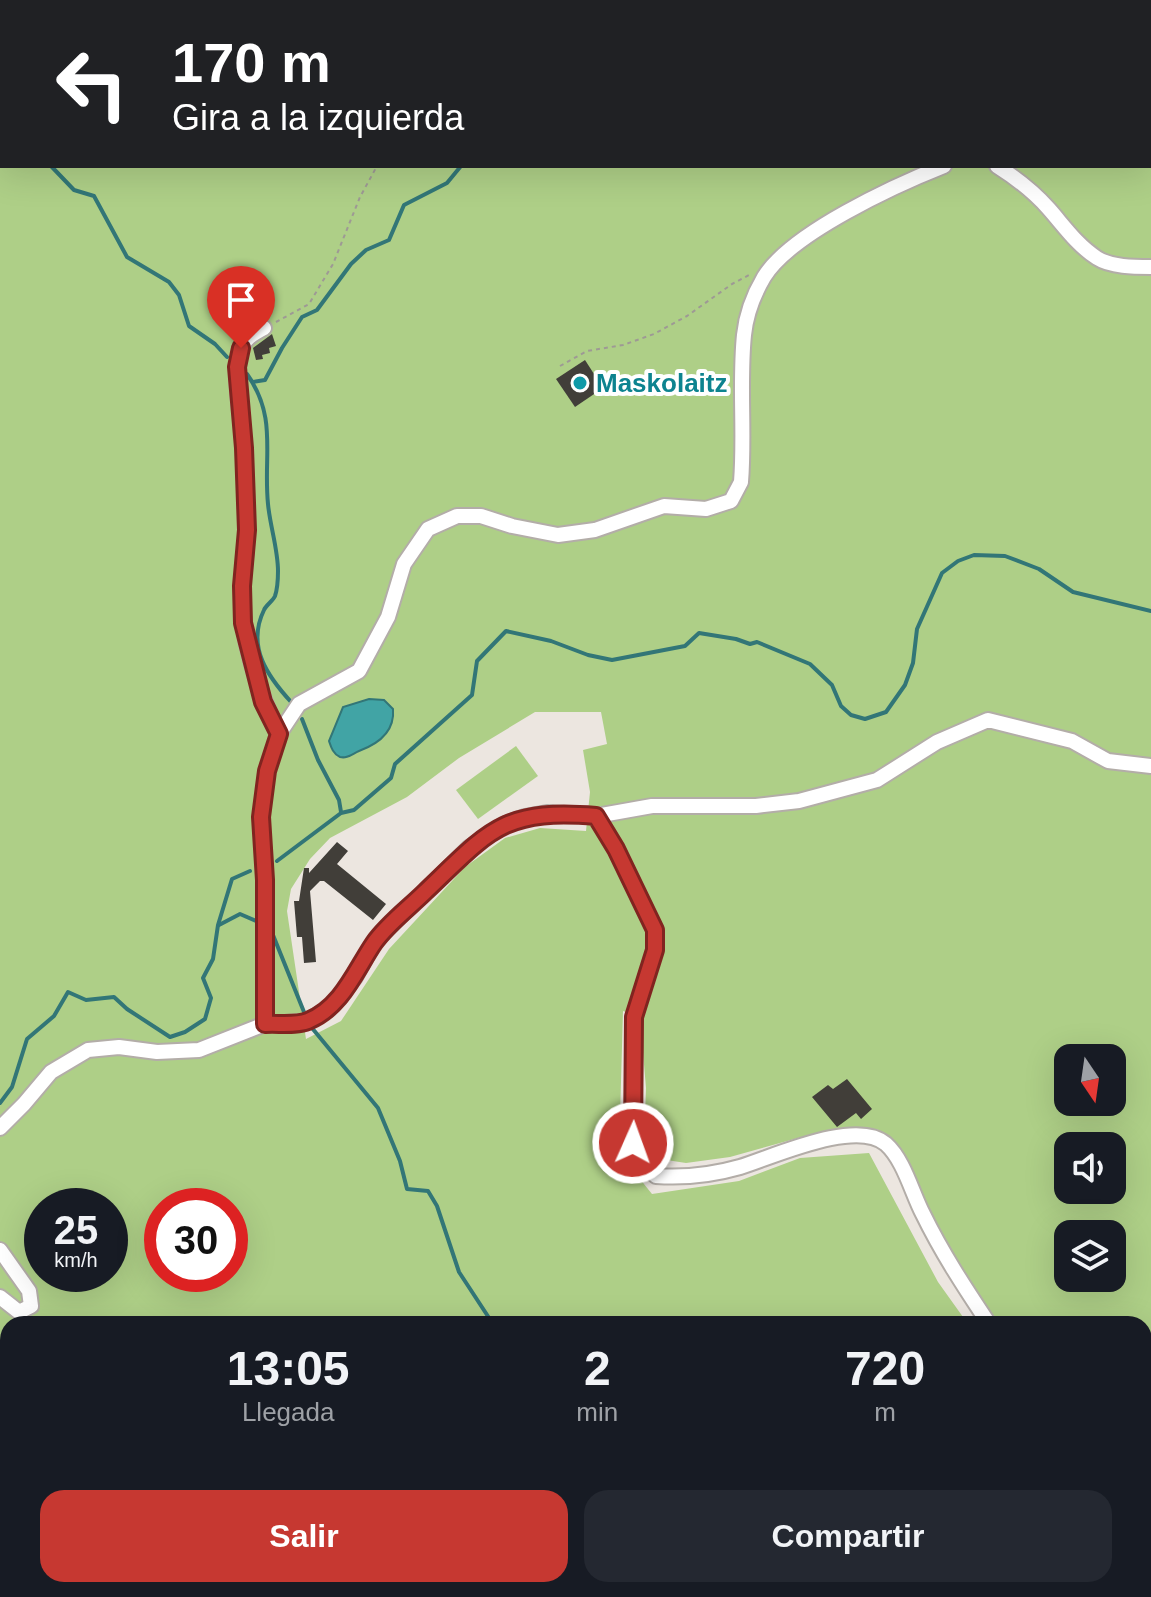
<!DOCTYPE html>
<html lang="es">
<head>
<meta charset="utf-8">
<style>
	body { margin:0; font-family:Arial,sans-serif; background:#242831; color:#f1f3f6; height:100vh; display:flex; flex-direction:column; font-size:30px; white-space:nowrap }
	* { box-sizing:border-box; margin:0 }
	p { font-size:26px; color:#9ea1a6 }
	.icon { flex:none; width:44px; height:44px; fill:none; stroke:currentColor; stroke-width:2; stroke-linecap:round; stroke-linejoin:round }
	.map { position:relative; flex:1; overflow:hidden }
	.details { position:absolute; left:0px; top:1316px; width:1152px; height:282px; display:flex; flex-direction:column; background:#171b24; border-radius:24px 24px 0 0; box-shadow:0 8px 32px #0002 }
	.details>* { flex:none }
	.hud { position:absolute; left:0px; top:0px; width:1152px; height:168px; box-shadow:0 8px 32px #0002; background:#202124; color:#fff; overflow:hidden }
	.needle { width:52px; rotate:167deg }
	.fabs { position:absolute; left:1054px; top:1044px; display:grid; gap:16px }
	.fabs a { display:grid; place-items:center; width:72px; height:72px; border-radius:16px; background:#171b24; box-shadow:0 8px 32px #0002; font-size:40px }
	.speed { position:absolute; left:24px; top:1188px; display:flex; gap:16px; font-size:40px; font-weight:700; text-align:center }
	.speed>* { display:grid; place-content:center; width:104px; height:104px; border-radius:50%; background:#171b24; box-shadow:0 8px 32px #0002; line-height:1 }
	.speed small { font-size:20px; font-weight:400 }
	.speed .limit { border:12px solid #d22; background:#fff; color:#111 }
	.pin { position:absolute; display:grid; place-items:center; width:68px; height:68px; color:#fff; margin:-82px -34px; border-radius:50% 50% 50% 0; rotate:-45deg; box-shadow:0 0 8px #0007 }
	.pin .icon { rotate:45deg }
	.me { position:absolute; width:88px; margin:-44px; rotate:2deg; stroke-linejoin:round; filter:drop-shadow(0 0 6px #0008) }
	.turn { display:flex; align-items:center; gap:28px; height:168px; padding:0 40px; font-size:36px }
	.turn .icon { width:104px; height:104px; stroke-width:2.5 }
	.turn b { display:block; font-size:56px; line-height:68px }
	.eta { display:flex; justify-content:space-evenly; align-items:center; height:136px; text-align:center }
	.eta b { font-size:48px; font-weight:700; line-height:56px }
	.cta { display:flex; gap:16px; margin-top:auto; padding:16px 40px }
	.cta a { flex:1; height:92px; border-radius:24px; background:#c63831; color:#fff; font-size:32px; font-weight:700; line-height:92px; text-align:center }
	.cta a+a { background:#242831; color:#f1f3f6 }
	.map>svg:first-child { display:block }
</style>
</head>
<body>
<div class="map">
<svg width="1151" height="1597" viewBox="0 0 1151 1597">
	<rect width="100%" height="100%" fill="#ece6e0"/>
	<g fill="#aecf87" fill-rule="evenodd">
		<path d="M0 0H1151V1597H1121L1117 1590H1144V1324H999L951 1254 897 1144 879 1130 860 1127 816 1133 730 1157 686 1163 660 1159 644 1145 646 1088 640 1017 623 1011 619 1153 652 1194 739 1181 800 1158 869 1153 938 1282 968 1324H8V1590H1090L1093 1597H0ZM2 2H1150V166H2ZM535 712H601L607 744 583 750 590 792 586 831 540 828 505 838 465 867 389 949 341 1021 306 1039 287 911 291 889 310 859 330 838 407 797 459 758ZM1068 1058H1112V1102H1068ZM1068 1146H1112V1190H1068ZM42 1206H110V1274H42ZM162 1206H230V1274H162ZM1068 1234H1112V1278H1068Z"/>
		<path d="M516 746 538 776 478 819 456 790Z"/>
	</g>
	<path fill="#41a4a5" stroke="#327677" stroke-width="2" d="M369 699 384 700 393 709C395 732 378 744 359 751 352 754 347 759 340 757 333 754 331 747 329 741L343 707Z"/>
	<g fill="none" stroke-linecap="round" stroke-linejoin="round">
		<g stroke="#327677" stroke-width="4">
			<path d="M514 0 515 2"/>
			<path d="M697 0 701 2"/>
			<path d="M563 2 567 0"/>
			<path d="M867 2 871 0"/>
			<path d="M0 125 2 126"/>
			<path d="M51 166 74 190 94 196 127 257 169 282 179 295 189 326 215 344 227 357"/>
			<path d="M247 374C278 418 263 455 268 504 270 526 278 549 278 571 278 578 277 590 275 596 273 601 266 605 264 610 246 647 268 677 292 703"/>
			<path d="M253 382 265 380 282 348 302 317 317 310 351 264 366 250 389 240 404 205 447 183 461 166"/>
			<path d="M302 719 318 760 339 800 341 812"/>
			<path d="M277 861 341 813 354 810 391 778 395 764 472 695 477 661 506 631 551 641 588 655 612 660 685 646 699 633 736 639 750 644 757 642 810 664 832 685 841 706 851 715 865 719 886 712 905 685 913 663 917 629 942 573 958 561 974 555 1005 556 1039 569 1073 592 1151 611"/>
			<path d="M219 925 240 914 256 921"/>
			<path d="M273 935 304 1012"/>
			<path d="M312 1028 378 1108 400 1161 407 1189 428 1191 437 1206 459 1272 493 1324"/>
			<path d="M0 1103 12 1087 27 1039 54 1016 68 992 86 1000 114 997 127 1009 170 1037 185 1032 205 1019 211 998 203 978 213 959 218 925 232 879 250 871"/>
			<path d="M620 1590 624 1597"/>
		</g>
	</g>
	<g fill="#413e39">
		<path d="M255 303 257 320 247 326 232 328 229 307Z"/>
		<path d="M272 334 276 346 269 348 270 353 262 355 263 359 256 360 253 348Z"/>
		<path d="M585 360 603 388 575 407 556 379Z"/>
		<path d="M337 842 348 851 337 864 386 904 373 920 324 881H320L310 891 316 962 304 963 302 937H297L294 901H299L304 868H309V873Z"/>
		<path d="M847 1079 872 1109 861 1119 856 1113 837 1127 812 1097 828 1085 833 1089Z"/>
	</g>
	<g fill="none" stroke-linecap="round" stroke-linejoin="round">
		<defs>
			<g id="minor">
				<path d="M997 166C1016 178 1034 192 1049 209 1064 226 1077 245 1097 258 1111 267 1134 267 1151 267"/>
				<path d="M264 328C253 334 243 339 240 353 233 381 242 416 244 445 246 471 246 498 247 525 247 558 239 590 243 623 249 662 262 699 279 734"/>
				<path d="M596 816 616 849 655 930V950L634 1017 633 1143 642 1163 656 1176C684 1178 712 1175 740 1167 773 1157 856 1118 886 1144 904 1160 912 1193 923 1214 942 1253 965 1288 989 1324"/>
				<path d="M265 1024V880L261 817 267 771 279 734 299 704 359 671 388 617 404 564 428 529 457 516H481L512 526 558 535 595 530 664 506 706 509 731 501 741 482C745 433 739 384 744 335 746 316 754 294 764 277 791 233 896 185 944 166"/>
				<path d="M0 1128 24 1104 51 1072 88 1050 119 1047 157 1052 199 1050 265 1024 305 1022 329 1009 355 977 375 941 469 848 503 825 525 817 547 813 596 816 652 806H756L799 801 877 780 937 742 988 720 1072 741 1108 761 1151 766"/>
				<path d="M0 1250 29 1291 31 1306 19 1312 0 1297"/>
				<path d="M0 1478 8 1491"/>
				<path d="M61 1590 64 1597"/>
				<path d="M1106 1590 1111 1597"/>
				<path d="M197 1597 206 1590"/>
			</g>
		</defs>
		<use href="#minor" stroke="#b3ada8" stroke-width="18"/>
		<g stroke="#9e9995" stroke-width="2" stroke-dasharray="4 4" stroke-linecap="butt">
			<path d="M417 0 418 2"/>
			<path d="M276 322 309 304 333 264 360 197 377 166"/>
			<path d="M560 366 587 351 623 345 654 334 687 316 732 284 751 274"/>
		</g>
		<use href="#minor" stroke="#fff" stroke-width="14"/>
	</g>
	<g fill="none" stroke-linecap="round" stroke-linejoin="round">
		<defs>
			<path id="route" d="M241 348 237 367 244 448 247 530 242 586 243 623 263 702 279 734 267 771 261 817 265 880V1024C278 1023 296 1026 308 1021 342 1007 355 971 374 943 387 924 410 907 426 891 489 831 503 808 596 816L616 849 655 930V950L634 1017 633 1143"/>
		</defs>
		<use href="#route" stroke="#812420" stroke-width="20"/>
		<use href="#route" stroke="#c63831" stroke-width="14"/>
	</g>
	<circle fill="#0f9aa8" stroke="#fff" stroke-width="3" cx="580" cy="383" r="8"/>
	<g text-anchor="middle" stroke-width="8" stroke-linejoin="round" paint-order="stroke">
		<g font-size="26" font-weight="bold" fill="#0d838f" stroke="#fff" text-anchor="start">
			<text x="596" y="392">Maskolaitz</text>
		</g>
	</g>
</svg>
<div class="fabs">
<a><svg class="needle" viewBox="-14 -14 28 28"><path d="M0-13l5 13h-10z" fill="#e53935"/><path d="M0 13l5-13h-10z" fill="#9ea1a6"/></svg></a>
<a><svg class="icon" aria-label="sound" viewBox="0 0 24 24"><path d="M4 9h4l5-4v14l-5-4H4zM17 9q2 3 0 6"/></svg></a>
<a><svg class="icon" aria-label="layers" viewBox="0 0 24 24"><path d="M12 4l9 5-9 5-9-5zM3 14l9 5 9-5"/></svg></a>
</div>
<div class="speed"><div>25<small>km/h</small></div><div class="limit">30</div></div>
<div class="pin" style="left:241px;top:348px;background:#d93025"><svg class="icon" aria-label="arrive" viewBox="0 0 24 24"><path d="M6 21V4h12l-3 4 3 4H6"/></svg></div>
<svg class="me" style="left:633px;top:1143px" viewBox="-20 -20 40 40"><circle r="17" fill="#c63831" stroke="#fff" stroke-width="3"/><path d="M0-11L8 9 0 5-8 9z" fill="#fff"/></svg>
<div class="hud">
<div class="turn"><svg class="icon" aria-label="left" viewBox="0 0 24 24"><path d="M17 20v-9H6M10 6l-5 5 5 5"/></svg><div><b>170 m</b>Gira a la izquierda</div></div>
</div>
<section class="details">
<div class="eta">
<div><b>13:05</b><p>Llegada</p></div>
<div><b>2</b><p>min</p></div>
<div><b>720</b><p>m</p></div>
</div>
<div class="cta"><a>Salir</a><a>Compartir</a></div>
</section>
</div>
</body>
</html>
